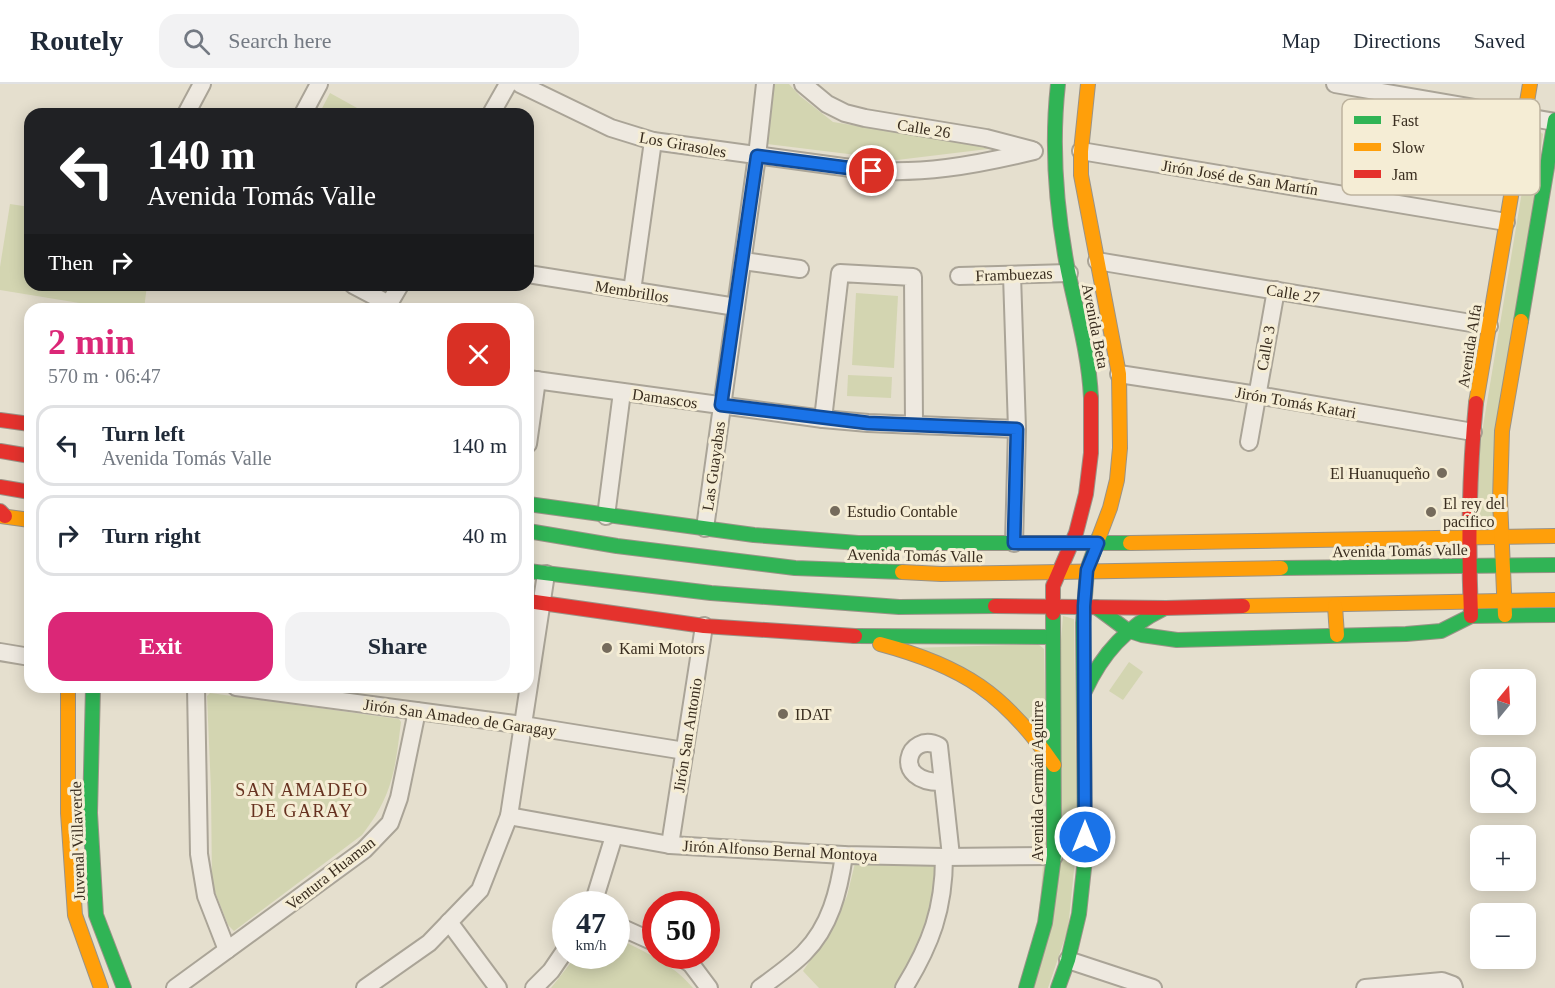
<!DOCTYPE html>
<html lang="en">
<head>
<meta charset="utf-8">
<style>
	body { margin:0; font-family:"Times New Roman",serif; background:#f2f2f3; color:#1f2937; height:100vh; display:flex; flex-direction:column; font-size:22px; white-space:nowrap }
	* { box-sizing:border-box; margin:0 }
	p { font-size:20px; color:#747a83 }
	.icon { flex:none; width:33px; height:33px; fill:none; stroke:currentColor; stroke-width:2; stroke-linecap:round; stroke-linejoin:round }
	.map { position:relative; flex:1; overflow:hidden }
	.details { position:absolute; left:24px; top:219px; width:510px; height:390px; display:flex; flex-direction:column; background:#fff; border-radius:18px; box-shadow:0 3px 15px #0003 }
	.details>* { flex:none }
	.top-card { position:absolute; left:24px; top:24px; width:510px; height:183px; border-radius:18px; box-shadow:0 3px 15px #0003; background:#202124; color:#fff; overflow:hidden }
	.needle { width:39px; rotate:18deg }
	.tools { position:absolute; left:1470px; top:585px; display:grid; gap:12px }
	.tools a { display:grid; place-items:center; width:66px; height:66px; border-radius:12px; background:#fff; box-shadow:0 3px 15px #0003; font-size:30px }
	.speed { position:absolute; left:552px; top:807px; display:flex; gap:12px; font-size:30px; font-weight:700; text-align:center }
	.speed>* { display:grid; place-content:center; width:78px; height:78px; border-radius:50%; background:#fff; box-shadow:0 3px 15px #0003; line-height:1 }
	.speed small { font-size:15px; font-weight:400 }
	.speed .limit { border:9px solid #d22; background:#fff; color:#111 }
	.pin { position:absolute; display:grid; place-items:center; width:51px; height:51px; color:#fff; margin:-26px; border:3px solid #fff; border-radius:50%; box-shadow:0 2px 6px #0007 }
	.me { position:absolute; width:66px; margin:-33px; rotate:0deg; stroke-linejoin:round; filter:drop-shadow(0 0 4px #0008) }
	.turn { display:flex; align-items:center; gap:21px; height:126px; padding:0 24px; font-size:27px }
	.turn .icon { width:78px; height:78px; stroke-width:2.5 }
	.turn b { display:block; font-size:42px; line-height:51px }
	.then { display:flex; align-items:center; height:57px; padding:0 24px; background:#0003; gap:12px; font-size:22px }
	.round { display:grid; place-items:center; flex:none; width:63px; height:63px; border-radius:18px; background:#f2f2f3 }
	.headline { display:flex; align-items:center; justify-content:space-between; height:102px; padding:0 24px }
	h1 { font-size:36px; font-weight:600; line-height:45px; color:#db2777 }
	.primary-button { display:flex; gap:12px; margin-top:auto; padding:12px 24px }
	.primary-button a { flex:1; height:69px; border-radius:18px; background:#db2777; color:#fff; font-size:24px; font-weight:600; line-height:69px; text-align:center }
	.primary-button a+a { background:#f2f2f3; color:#1f2937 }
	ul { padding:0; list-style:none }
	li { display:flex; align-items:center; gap:18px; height:81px; margin:0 12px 9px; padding:0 12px; border:3px solid #e0e1e3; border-radius:18px }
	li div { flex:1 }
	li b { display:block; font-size:22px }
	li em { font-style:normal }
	header { display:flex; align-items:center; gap:36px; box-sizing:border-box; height:84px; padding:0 30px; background:#fff; border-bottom:2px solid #e0e1e3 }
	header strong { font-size:28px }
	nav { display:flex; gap:33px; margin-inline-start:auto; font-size:21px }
	.search { width:420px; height:54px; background:#f2f2f3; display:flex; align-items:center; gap:15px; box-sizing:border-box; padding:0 21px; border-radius:18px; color:#747a83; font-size:22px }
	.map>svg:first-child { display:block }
</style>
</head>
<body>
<header>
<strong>Routely</strong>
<div class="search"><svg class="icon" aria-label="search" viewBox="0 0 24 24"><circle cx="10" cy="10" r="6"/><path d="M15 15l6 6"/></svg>Search here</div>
<nav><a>Map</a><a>Directions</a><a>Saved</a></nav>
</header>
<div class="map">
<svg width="1555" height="904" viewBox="0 0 1555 904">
	<rect width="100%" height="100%" fill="#e5dfce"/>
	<g fill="#d3d5b1">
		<path d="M774 0H789L800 12 833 38 996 64 897 76 767 60Z"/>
		<path d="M330 9 368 30H319Z"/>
		<path d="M1538 46 1543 50 1492 436 1486 440 1479 434 1477 379 1532 47Z"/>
		<path d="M10 120 30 123V201H147L144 225H116L0 206V183Z"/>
		<path d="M856 209 898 212 894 284 852 281Z"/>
		<path d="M848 291 892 293 891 314 847 312Z"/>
		<path d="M1063 532 1074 535 1077 756 1068 845 1048 904H1033Z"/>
		<path d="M1038 560 1044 565 1046 652 912 564Z"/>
		<path d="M1129 578 1143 588 1123 616 1109 607Z"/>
		<path d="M210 609 399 635 401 638C395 686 393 711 362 751L234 847 228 841 212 800 211 706 207 612Z"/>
		<path d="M856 775 943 778 933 837 899 904H819L803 887 831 846 847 812Z"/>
		<path d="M617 854C645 868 672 879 693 904H551L576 872H616Z"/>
	</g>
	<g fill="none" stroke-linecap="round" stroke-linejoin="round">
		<defs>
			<g id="street">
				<path d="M520 0 611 44 653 57 858 85C918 92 976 81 1034 67"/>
				<path d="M803 0 827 20 845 29 865 34 986 54 1032 66"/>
				<path d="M1335 0 1555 38"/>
				<path d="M186 30 202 0"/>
				<path d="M303 30 319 0"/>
				<path d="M491 30 508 0"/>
				<path d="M1081 67 1506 138"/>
				<path d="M743 177 800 185"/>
				<path d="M1097 177 1489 242"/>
				<path d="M528 190 736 223"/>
				<path d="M1012 191 1017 345 1014 459"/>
				<path d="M959 192 1069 189"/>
				<path d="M353 201 389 220"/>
				<path d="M632 207 653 57"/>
				<path d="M386 225 400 201"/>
				<path d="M1119 290 1257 311 1473 348"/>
				<path d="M528 295 823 335 868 339 1017 345"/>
				<path d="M823 335 840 189 913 193 914 340"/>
				<path d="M1249 358 1276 206"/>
				<path d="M528 360 537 296"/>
				<path d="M606 432 622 308"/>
				<path d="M705 444 757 72 765 0"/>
				<path d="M0 568 30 573"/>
				<path d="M196 603 199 770 206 812 227 866"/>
				<path d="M236 603 523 641 685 667"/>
				<path d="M942 698C890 699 908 646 939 662L951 772"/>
				<path d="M509 732 670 761 844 771 944 773 1054 772"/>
				<path d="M670 761 704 542"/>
				<path d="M593 820 614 752"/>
				<path d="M449 838 498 904"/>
				<path d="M616 841 656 859"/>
				<path d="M679 872 691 880 709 904"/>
				<path d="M1068 876 1153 904"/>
				<path d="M175 904 364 766 390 739 399 714 417 627"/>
				<path d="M365 904 429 859 480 806 509 732 546 490"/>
				<path d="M534 904 551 887 566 865"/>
				<path d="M760 904C775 893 791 882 804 869 830 843 839 807 844 771"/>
				<path d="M904 904C931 860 944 825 944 773"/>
				<path d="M1365 904 1442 897 1453 901 1454 904"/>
			</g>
			<g id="fast">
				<path d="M1058 0C1051 63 1056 125 1068 187 1077 230 1089 270 1091 314"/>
				<path d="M1521 237 1555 36"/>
				<path d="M528 420 754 451 858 459H1130"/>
				<path d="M528 447 617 462 795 484 902 488"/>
				<path d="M1281 484 1555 481"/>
				<path d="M528 487 711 509 899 523 995 522"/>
				<path d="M1096 523 1127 546 1142 551 1177 556 1406 550 1441 547 1471 532 1555 531"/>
				<path d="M855 552 1053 553"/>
				<path d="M93 603 90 729 96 831 124 904"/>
				<path d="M1085 607C1102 570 1126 543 1163 525"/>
				<path d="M1026 904 1045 839 1054 772 1053 529"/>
				<path d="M1058 904 1068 876 1079 830 1085 775 1083 539 1087 486 1099 453"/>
			</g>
			<g id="slow">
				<path d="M1088 0 1081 67V91L1119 290 1120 364 1117 396 1110 424 1099 453"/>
				<path d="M1476 319 1530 0"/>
				<path d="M0 432 30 436"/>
				<path d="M1130 459 1555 452"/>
				<path d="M902 488 941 490 1281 484"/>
				<path d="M1243 522 1555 516"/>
				<path d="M1335 522 1337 551"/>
				<path d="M1505 531 1500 416 1502 347 1521 237"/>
				<path d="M880 560C963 582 1005 610 1054 681"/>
				<path d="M68 603V729L75 831 101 904"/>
			</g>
			<g id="jam">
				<path d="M0 336 30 340"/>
				<path d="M0 367 30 372"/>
				<path d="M0 403 30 408"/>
				<path d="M0 427 5 432"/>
				<path d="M528 517 704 542 855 552"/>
				<path d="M995 522 1166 524 1243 522"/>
				<path d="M1053 529V502L1076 449 1086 410 1091 369V314"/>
				<path d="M1471 532C1468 461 1469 390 1476 319"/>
			</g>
		</defs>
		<use href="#street" stroke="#aaa497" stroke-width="20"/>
		<use href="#fast" stroke="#9a9387" stroke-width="16"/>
		<use href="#slow" stroke="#9a9387" stroke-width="16"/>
		<use href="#jam" stroke="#9a9387" stroke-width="16"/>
		<use href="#street" stroke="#eee9e0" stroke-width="16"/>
		<use href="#fast" stroke="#30b455" stroke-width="14"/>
		<use href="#slow" stroke="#ff9f0a" stroke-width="14"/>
		<use href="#jam" stroke="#e5322d" stroke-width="14"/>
	</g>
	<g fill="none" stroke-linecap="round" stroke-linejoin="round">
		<defs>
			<path id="route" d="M872 87 757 72 721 321 868 339 1017 345 1014 459H1098L1087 486 1084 522 1085 753"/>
		</defs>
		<use href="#route" stroke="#114b97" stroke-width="15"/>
		<use href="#route" stroke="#1a73e8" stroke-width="10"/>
	</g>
	<g fill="#756b5c" stroke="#f5edd5" stroke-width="2">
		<circle cx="1442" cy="389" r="6"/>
		<circle cx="835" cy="427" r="6"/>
		<circle cx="1431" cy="428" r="6"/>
		<circle cx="607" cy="564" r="6"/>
		<circle cx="783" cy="630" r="6"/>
	</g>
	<g text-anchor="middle" stroke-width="6" stroke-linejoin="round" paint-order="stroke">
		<g font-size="16" fill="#392d1f" stroke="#f5edd5">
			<text transform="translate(924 44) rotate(9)" y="6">Calle 26</text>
			<text transform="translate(683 60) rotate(10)" y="6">Los Girasoles</text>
			<text transform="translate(1240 93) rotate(9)" y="6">Jirón José de San Martín</text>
			<text transform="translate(1014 190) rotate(-2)" y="6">Frambuezas</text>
			<text transform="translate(632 207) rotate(9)" y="6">Membrillos</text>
			<text transform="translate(1293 209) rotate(9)" y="6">Calle 27</text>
			<text transform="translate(1096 242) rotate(79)" y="6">Avenida Beta</text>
			<text transform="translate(1469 262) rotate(-81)" y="6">Avenida Alfa</text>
			<text transform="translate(1265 264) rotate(-80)" y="6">Calle 3</text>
			<text transform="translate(665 314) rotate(8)" y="6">Damascos</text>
			<text transform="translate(1296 318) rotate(10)" y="6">Jirón Tomás Katari</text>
			<text transform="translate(713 382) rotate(-82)" y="6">Las Guayabas</text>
			<text transform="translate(1400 466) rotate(-1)" y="6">Avenida Tomás Valle</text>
			<text transform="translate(915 471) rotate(1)" y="6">Avenida Tomás Valle</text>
			<text transform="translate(460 633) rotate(8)" y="6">Jirón San Amadeo de Garagay</text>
			<text transform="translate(687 651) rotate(-81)" y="6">Jirón San Antonio</text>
			<text transform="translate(1037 697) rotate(-90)" y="6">Avenida Germán Aguirre</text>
			<text transform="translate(77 757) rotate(-92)" y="6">Juvenal Villaverde</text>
			<text transform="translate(780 766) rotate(3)" y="6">Jirón Alfonso Bernal Montoya</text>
			<text transform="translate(330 789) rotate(-38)" y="6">Ventura Huaman</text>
		</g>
		<g font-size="16" fill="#392d1f" stroke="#f5edd5" text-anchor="start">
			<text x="1430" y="395" text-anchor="end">El Huanuqueño</text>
			<text x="1443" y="425">El rey del<tspan x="1443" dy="18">pacifico</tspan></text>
			<text x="847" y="433">Estudio Contable</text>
			<text x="619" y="570">Kami Motors</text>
			<text x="795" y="636">IDAT</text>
		</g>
		<g font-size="18" letter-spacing="1.5" fill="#66311f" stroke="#f5edd5">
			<text x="302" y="712">SAN AMADEO<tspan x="302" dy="21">DE GARAY</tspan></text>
		</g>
	</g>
	<rect x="1342" y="15" width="198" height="96" rx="9" fill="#f5edd5" stroke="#bdb39e" stroke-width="1.5"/>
	<rect x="1354" y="32" width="27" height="8" fill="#30b455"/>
	<rect x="1354" y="59" width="27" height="8" fill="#ff9f0a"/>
	<rect x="1354" y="86" width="27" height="8" fill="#e5322d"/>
	<g font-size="16" fill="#392d1f">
		<text x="1392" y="42">Fast</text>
		<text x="1392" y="69">Slow</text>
		<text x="1392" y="96">Jam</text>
	</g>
</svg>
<div class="tools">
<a><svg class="needle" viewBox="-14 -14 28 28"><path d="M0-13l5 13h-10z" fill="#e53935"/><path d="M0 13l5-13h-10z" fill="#747a83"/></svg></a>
<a><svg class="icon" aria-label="search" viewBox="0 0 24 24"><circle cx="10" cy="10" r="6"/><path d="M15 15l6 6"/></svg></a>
<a>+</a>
<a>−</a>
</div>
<div class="speed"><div>47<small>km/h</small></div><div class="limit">50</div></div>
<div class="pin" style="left:872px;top:87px;background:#d93025"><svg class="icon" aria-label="arrive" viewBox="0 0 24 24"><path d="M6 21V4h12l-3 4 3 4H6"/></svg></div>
<svg class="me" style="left:1085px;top:753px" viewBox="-20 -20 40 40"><circle r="17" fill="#1a73e8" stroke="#fff" stroke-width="3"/><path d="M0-11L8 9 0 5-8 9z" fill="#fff"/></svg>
<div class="top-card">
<div class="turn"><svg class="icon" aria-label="left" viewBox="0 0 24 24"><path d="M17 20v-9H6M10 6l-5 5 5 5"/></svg><div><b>140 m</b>Avenida Tomás Valle</div></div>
<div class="then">Then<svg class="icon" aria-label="right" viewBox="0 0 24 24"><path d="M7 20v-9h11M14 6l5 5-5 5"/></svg></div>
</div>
<section class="details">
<div class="headline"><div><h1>2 min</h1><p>570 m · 06:47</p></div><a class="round" style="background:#d93025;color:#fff"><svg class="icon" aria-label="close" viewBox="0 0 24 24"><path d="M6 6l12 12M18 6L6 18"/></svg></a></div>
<ul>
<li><svg class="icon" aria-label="left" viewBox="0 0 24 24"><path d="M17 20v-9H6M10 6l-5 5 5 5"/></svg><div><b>Turn left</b><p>Avenida Tomás Valle</p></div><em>140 m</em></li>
<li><svg class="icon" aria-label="right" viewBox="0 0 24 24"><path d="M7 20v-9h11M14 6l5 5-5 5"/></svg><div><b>Turn right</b></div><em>40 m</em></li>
</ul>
<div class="primary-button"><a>Exit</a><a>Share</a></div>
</section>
</div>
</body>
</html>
